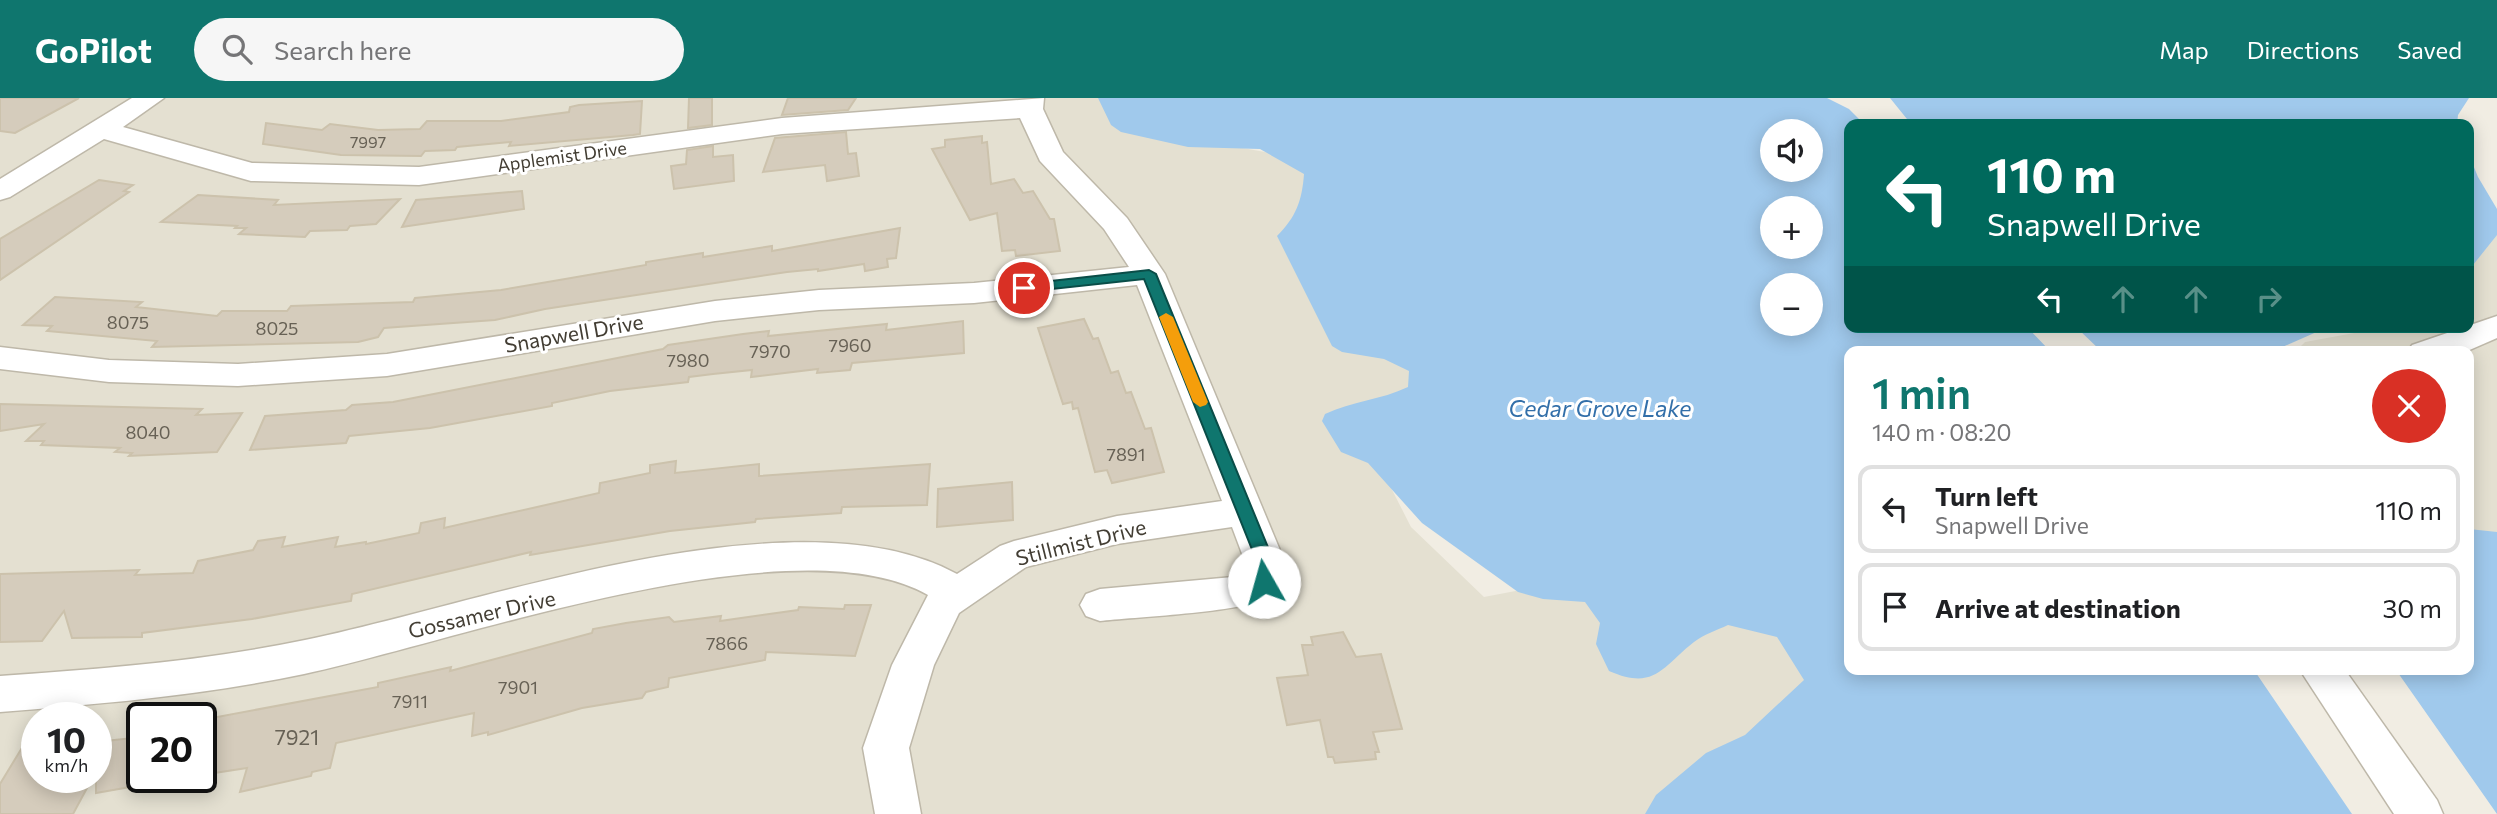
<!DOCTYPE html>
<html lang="en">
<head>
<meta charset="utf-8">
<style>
	body { margin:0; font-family:Commissioner,sans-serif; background:#f6f6f6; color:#202124; height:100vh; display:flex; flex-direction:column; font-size:26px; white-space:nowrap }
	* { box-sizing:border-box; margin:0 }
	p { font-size:23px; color:#757577 }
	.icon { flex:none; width:38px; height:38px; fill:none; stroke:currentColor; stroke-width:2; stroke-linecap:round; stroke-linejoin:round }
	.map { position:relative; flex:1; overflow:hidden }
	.panel { position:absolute; left:1844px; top:248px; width:630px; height:329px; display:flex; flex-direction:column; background:#fff; border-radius:14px; box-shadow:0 4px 18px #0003 }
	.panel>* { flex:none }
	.top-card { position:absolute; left:1844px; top:21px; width:630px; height:214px; border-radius:14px; box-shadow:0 4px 18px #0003; background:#00695c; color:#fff; overflow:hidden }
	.buttons { position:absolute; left:1760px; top:21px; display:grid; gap:14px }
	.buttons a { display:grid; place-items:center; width:63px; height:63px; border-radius:50%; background:#fff; box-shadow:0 4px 18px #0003; font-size:35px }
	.speed { position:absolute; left:21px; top:604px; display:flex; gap:14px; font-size:35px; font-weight:700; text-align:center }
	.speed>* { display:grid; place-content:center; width:91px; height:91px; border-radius:50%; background:#fff; box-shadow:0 4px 18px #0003; line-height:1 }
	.speed small { font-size:18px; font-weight:400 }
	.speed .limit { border:4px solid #111; border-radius:10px; background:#fff; color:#111 }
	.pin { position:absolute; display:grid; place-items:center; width:60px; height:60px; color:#fff; margin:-30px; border:4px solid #fff; border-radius:50%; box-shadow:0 2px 7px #0007 }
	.me { position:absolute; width:77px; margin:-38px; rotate:353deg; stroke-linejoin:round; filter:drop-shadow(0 0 5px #0008) }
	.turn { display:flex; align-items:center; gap:24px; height:147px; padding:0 28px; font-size:32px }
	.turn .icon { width:91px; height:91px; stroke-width:2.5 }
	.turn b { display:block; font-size:49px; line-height:60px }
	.lanes { display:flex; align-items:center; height:66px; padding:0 28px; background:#0003; justify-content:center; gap:35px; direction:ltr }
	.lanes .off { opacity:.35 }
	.round { display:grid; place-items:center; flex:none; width:74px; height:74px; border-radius:37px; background:#f6f6f6 }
	.headline { display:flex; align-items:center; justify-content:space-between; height:119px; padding:0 28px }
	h1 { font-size:42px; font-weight:600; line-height:52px; color:#0f766e }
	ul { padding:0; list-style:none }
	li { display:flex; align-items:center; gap:21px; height:88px; margin:0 14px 10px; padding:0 14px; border:4px solid #e0e0e0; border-radius:14px }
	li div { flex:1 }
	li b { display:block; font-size:26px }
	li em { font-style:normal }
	header { display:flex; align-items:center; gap:42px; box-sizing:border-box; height:98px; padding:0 35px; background:#0f766e; color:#fff }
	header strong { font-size:33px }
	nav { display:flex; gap:38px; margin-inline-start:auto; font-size:24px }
	.search { width:490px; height:63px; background:#f6f6f6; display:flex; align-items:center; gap:18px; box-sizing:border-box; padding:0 24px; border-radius:38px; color:#757577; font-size:26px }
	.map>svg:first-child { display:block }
</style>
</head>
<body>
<header>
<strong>GoPilot</strong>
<div class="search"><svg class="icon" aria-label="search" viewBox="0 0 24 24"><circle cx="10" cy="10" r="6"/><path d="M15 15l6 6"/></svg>Search here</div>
<nav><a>Map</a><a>Directions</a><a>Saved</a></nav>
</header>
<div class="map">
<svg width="2497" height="716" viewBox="0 0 2497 716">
	<rect width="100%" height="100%" fill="#f1ede3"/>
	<g fill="#e4e0d1" fill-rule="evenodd">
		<path d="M0 0H1136L1153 34 1282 57 1332 87 1459 297 1362 333 1411 429 1484 499 1593 478 1799 506 1864 597 1730 716H0ZM37 620H96V679H37ZM142 620H201V679H142Z"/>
		<path d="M2497 129V443L2469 442V254H2295L2305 244 2387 229H2469V130Z"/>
	</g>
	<g fill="#a0c9ec" fill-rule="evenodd">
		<path d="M1098 0H1827L1849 11 1864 26H1850V229H2027L2051 254H1850V572H2254L2352 716H1645L1656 697 1706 655 1745 637 1804 582 1777 539 1728 527C1717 532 1703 537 1694 544 1662 569 1655 593 1609 573L1596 546 1600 525 1585 504 1543 501 1518 494 1422 425 1368 365 1341 354 1322 323 1325 316C1352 303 1381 302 1408 289L1409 273 1384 261 1342 254 1332 248 1277 138C1296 119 1302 103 1304 76L1260 51 1188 49 1121 34 1111 27ZM1811 33V72H1773V33ZM1811 110V149H1773V110ZM1811 187V226H1773V187Z"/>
		<path d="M1890 0H2469L2458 17 2457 26H1911Z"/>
		<path d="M2469 57 2478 79 2497 111V137L2469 172Z"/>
		<path d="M2076 229H2328L2271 254H2102Z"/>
		<path d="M2469 431 2497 434V716L2396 572H2469Z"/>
	</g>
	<g fill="#d5ccbc" stroke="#ccc2ac" stroke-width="2">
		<path d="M0 0H79L15 35 0 33Z"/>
		<path d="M689 0H712V27L688 30Z"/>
		<path d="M788 0H856L848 12 782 17Z"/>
		<path d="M642 3 640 36 633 37 509 48 511 44 457 49 455 52 425 53 421 58 341 57 263 46 266 25 322 32 330 26 378 32 420 31 427 23H501L569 14 570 9 579 7Z"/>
		<path d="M846 34 848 56 856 55 859 78 827 83 825 67 763 74 775 40Z"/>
		<path d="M982 38V45L987 44 991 86 1014 81 1023 95 1033 93 1050 121H1054L1060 153 1016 158 1015 152 1002 153 997 115 970 122 932 51 945 49V42Z"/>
		<path d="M713 48V59L733 57 734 83 674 91 671 68 686 66 687 52Z"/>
		<path d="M99 82 133 87 124 93 129 94 0 182V141Z"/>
		<path d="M522 93 524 111 402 129 416 102Z"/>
		<path d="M198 97 278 102 274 107 400 101 376 126 350 128 347 132 310 133 305 139 239 136 246 130H235L237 128 161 124Z"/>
		<path d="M900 130 896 160 887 161 888 169 865 173 864 166 818 173V171L787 174 545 211 495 222 384 230 378 239 358 244 152 249 157 243 47 233 52 228 23 227 55 199 142 204 136 209 217 218 222 213H287L291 208 413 204 415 200 501 192 571 180 646 167V164L703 155V159L772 148V153Z"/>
		<path d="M1084 221 1093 241 1098 240 1111 275 1118 273 1126 295 1131 294 1145 331 1151 330 1164 374 1112 385 1107 372 1095 374 1078 310 1073 311 1072 304 1063 306 1038 230Z"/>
		<path d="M963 223 964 255 852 265 850 272 817 275 818 271 751 279 752 272 713 276 689 279 688 284 610 293 552 305V308L430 330 349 338 346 345 250 352 265 318 346 312 352 307 393 304 663 251 668 247 743 236 769 233 768 238 887 226 886 232Z"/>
		<path d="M0 306 202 311 196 317 242 315 217 354 129 358 132 355 115 354 120 350 41 347 44 343H26L44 326 0 333Z"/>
		<path d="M676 363 675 375 759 366V378L930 366 927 407 842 409 841 415 756 421 755 424 670 433 530 457 531 454 352 496 351 503 252 521 142 535V539L72 540 64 513 42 543 0 544V476L139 472 135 477 193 475 198 463 253 452 258 443 285 439 282 449 338 439 335 449 366 444V446L419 435 421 425 445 420 444 430 599 395 600 385 650 375V367Z"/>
		<path d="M1012 384 1013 422 937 429 938 391Z"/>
		<path d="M845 507H871L855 558 766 554 765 562 669 580 668 589 646 594 642 600 582 610 488 637V634L472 638 474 615 336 645 330 670 312 674 311 678 240 694 247 670 201 677V622L378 589V585L451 569 450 573 592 535 593 531 626 525 669 519 674 524 721 518 720 523 798 512 799 509 844 511Z"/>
		<path d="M1343 534 1356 559 1381 556 1402 631 1373 634 1379 654H1375L1376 661 1335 665 1333 659H1328L1320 622 1287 627 1277 580 1308 577 1302 547H1313L1311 539Z"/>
		<path d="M37 625V679H93L73 716H0V686Z"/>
		<path d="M142 639V687L96 695V644Z"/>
	</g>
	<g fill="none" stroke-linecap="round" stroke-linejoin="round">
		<defs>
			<g id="minor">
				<path d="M132 0H164L123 29 252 65 419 69 782 20 1044 0 1043 11 1063 54 1127 120 1165 176 1287 469C1285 478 1284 488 1278 495 1261 514 1132 519 1100 523L1086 518 1080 507 1086 496 1100 491 1244 478 1247 469 1232 429 1117 446 1026 469 959 515 934 567 909 650 921 716H875L863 650 892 567 928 497C794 421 454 544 304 576 204 597 102 606 0 614V578C102 571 205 563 305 542 478 507 796 388 957 476L1000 448 1014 443 1117 418 1222 403 1137 187 974 205 819 212 715 223 387 278 238 288 109 284 0 271V249L109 262 238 266 387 256 715 203 819 192 974 185 1129 169 1104 131 1040 63 1020 20 782 36 419 87 251 83 104 41 10 99 0 102V81Z"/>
				<path d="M2497 218V240L2465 254H2407L2412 247Z"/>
				<path d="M2300 572H2345L2437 702 2443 716H2394Z"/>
			</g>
		</defs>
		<use href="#minor" stroke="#beb8a9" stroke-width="3"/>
		<use href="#minor" fill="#fff" fill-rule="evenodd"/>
	</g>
	<path fill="#0f766e" stroke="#0a4d48" stroke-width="2" d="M1149 172 1156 176 1276 469 1270 488H1257L1255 484 1259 469 1144 181 1024 194 1017 190 1024 186Z"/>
	<path fill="#f59e0b" d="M1166 215 1173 219 1208 304 1206 307 1200 309 1193 304 1159 219Z"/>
	<g text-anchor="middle" stroke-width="6" stroke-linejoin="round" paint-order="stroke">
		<g font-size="16" fill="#676155">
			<text x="368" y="50">7997</text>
		</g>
		<g font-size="18" fill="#423d33" stroke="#fff">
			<text transform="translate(562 59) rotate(-8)" y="6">Applemist Drive</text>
		</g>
		<g font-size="18" fill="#676155">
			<text x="128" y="231">8075</text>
			<text x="277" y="237">8025</text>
			<text x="850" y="254">7960</text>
			<text x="770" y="260">7970</text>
			<text x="688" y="269">7980</text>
			<text x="148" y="341">8040</text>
			<text x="1126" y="363">7891</text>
			<text x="727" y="552">7866</text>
			<text x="518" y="596">7901</text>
			<text x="410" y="610">7911</text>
		</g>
		<g font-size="21" fill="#423d33" stroke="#fff">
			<text transform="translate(574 236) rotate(-10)" y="7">Snapwell Drive</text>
			<text transform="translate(1081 445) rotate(-14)" y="7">Stillmist Drive</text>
			<text transform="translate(482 517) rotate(-13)" y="7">Gossamer Drive</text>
		</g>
		<g font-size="21" fill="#676155">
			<text x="297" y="647">7921</text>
		</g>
		<g font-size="23" font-style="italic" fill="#326fa9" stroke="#fff">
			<text x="1600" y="319">Cedar Grove Lake</text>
		</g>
	</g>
</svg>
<div class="buttons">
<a><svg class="icon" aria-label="sound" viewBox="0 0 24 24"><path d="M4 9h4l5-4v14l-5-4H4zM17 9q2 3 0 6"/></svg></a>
<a>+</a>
<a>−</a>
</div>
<div class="speed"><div>10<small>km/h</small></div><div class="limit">20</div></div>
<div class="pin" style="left:1024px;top:190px;background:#d93025"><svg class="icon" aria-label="arrive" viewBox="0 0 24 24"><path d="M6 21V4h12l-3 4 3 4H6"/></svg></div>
<svg class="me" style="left:1264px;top:484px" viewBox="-20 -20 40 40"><circle r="19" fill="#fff"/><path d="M0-13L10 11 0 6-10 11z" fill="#0f766e"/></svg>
<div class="top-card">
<div class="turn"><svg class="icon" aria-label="left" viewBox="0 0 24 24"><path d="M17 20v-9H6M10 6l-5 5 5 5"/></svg><div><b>110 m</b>Snapwell Drive</div></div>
<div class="lanes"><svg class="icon" aria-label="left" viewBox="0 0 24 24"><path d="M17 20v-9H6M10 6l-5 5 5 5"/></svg><svg class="icon off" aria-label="ahead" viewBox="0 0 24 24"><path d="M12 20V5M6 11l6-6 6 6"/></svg><svg class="icon off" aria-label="ahead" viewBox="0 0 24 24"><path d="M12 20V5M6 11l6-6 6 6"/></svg><svg class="icon off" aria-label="right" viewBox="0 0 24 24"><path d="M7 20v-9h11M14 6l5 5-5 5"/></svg></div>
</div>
<section class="panel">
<div class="headline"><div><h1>1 min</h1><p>140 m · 08:20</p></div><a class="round" style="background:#d93025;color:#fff"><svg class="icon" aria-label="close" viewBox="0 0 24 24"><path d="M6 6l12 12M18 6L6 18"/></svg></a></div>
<ul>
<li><svg class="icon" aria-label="left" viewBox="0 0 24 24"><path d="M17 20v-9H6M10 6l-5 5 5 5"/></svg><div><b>Turn left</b><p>Snapwell Drive</p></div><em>110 m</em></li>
<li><svg class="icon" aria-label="arrive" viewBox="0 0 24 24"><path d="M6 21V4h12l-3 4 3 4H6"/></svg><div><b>Arrive at destination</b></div><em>30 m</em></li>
</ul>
</section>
</div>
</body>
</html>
